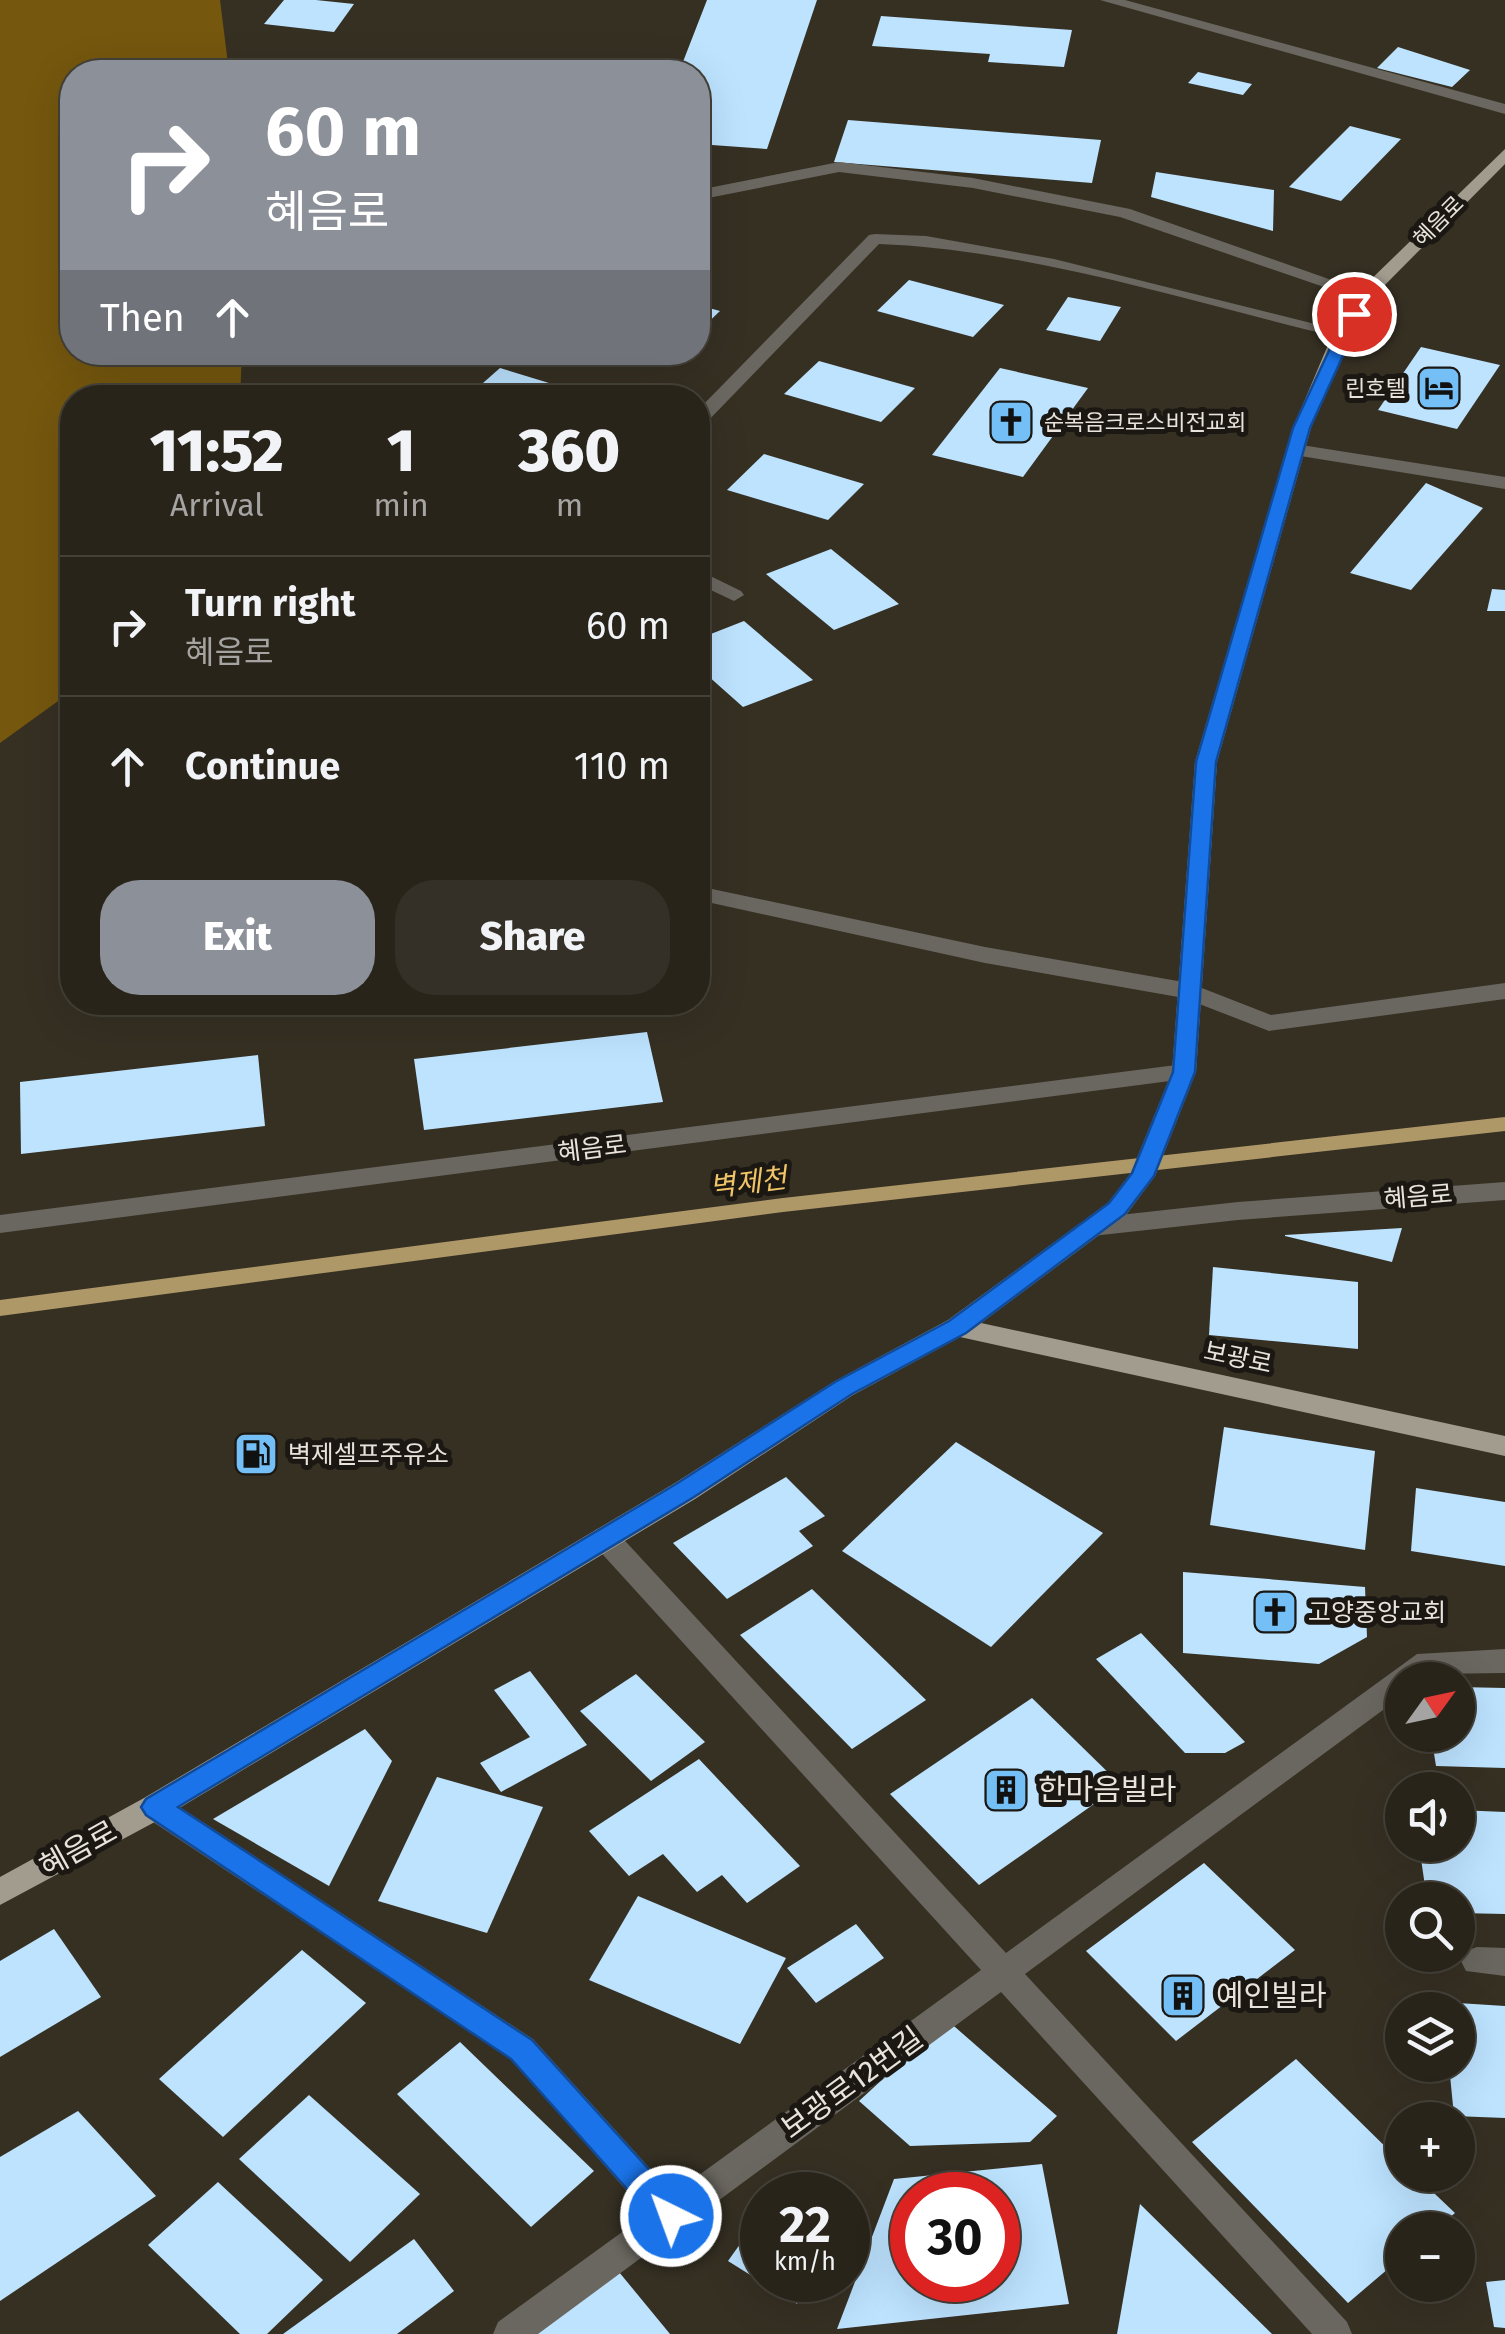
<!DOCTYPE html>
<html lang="en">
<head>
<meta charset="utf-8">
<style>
	body { margin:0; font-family:"Fira Sans","Noto Sans KR",sans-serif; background:#343027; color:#f1f3f6; height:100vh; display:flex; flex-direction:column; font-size:38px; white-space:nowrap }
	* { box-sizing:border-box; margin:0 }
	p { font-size:32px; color:#a5a4a2 }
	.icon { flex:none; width:55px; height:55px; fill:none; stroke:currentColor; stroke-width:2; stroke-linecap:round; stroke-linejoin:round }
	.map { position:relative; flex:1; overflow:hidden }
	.sheet { position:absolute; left:60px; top:385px; width:650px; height:630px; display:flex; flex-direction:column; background:#28241a; border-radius:40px; box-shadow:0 10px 40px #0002,0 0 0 2px #444139 }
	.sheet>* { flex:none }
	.guide { position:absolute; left:60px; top:60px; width:650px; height:305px; border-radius:40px; box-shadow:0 10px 40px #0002,0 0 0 2px #444139; background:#8c9099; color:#fff; overflow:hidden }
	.needle { width:65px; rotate:57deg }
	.controls { position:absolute; left:1385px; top:1662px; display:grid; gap:20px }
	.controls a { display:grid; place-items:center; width:90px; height:90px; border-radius:50%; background:#28241a; box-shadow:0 10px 40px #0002,0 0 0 2px #444139; font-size:50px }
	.speed { position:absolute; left:740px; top:2172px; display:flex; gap:20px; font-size:50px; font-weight:700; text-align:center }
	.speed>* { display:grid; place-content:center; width:130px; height:130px; border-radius:50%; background:#28241a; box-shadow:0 10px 40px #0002,0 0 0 2px #444139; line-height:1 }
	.speed small { font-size:25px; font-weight:400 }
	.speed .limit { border:15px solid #d22; background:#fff; color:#111 }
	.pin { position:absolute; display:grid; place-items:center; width:85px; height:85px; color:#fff; margin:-42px; border:5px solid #fff; border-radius:50%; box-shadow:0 2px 10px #0007 }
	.me { position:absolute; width:110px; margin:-55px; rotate:318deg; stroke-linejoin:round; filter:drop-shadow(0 0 8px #0008) }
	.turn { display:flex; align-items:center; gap:35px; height:210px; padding:0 40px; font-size:45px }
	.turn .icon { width:130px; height:130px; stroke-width:2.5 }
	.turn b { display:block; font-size:70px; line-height:85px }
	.then { display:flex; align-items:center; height:95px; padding:0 40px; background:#0003; gap:20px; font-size:38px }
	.eta { display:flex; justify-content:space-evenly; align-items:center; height:170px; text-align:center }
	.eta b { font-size:60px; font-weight:800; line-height:70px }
	.action { display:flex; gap:20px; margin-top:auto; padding:20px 40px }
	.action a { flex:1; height:115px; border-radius:40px; background:#8c9099; color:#fff; font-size:40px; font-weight:800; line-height:115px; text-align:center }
	.action a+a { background:#343027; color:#f1f3f6 }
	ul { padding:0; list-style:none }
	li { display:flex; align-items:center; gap:30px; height:140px; padding:0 40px; border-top:2px solid #444139 }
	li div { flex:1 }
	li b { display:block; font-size:38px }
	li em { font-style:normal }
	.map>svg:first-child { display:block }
</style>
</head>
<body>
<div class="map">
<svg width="1505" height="2334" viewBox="0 0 1505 2334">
	<rect width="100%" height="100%" fill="#363023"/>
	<path fill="#75570e" d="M0 0H220L229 72H72V352L242 353 240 397 72 398V691L0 743Z"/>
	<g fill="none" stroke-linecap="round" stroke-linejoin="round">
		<path fill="#af9868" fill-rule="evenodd" d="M1505 1117V1131L783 1212 0 1316V1300L783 1198Z"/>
	</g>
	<g fill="#bde3ff" fill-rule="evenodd">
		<path d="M284 0H316L354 4 334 32 264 24Z"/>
		<path d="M707 0H817L767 149 698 144V72H679Z"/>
		<path d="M881 16 1072 30 1064 67 988 62 990 54 872 46Z"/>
		<path d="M1398 47 1470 70 1452 87 1377 68Z"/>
		<path d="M1198 72 1252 84 1243 95 1188 83Z"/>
		<path d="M848 120 1101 140 1092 183 834 162Z"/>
		<path d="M1350 126 1401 139 1341 201 1289 187Z"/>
		<path d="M1156 172 1274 190 1273 231 1151 197Z"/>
		<path d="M909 280 1004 305 973 337 877 311Z"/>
		<path d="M1068 297 1121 307 1100 341 1046 330Z"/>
		<path d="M698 305 720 311 698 332Z"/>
		<path d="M1421 347 1500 365 1457 429 1378 410Z"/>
		<path d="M819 361 915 388 881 422 784 394Z"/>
		<path d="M500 368 595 397V398H466Z"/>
		<path d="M1000 368 1088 388 1023 477 932 455Z"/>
		<path d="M764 454 864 484 828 520 727 490Z"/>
		<path d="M1426 483 1483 508 1411 590 1350 573Z"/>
		<path d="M831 549 899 604 834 630 766 574Z"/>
		<path d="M1492 589 1505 590V611H1487Z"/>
		<path d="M744 621 813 680 743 707 698 667V639Z"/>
		<path d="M647 1032 663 1102 424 1130 414 1059Z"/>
		<path d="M258 1055 265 1126 21 1154 20 1082Z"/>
		<path d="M1402 1228 1392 1262 1285 1236V1235Z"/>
		<path d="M1213 1267 1358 1282V1349L1209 1335Z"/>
		<path d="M1224 1427 1375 1451 1365 1550 1210 1525Z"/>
		<path d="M956 1442 1103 1533 991 1647 842 1551Z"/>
		<path d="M786 1477 825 1516 799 1531 813 1546 727 1599 673 1543Z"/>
		<path d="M1416 1488 1505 1502V1566L1411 1551Z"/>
		<path d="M1183 1572 1365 1587 1367 1637 1319 1664 1183 1653Z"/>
		<path d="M812 1589 926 1700 852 1749 740 1635Z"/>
		<path d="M1141 1633 1245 1742 1225 1753H1185L1096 1659Z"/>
		<path d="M530 1671 587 1745 501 1792 480 1763 530 1737 494 1690Z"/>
		<path d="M636 1674 705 1742 651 1781 580 1711Z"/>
		<path d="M1458 1687 1505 1688V1768L1436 1766 1431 1735H1458Z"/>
		<path d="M1032 1698 1121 1785 979 1885 890 1794Z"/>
		<path d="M365 1729 392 1761 329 1886 213 1819Z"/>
		<path d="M699 1759 800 1866 747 1903 722 1875 697 1892 663 1854 629 1876 589 1831Z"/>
		<path d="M437 1777 543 1807 487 1933 378 1901Z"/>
		<path d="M1458 1810 1505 1812V1914L1458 1913V1900H1427L1419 1845H1458Z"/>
		<path d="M1204 1863 1295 1950 1176 2041 1086 1951Z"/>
		<path d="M638 1896 786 1958 740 2044 589 1980Z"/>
		<path d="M856 1924 884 1958 816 2003 787 1968Z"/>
		<path d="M54 1929 101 1997 0 2057V1961Z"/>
		<path d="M302 1950 366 2003 223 2137 159 2079Z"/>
		<path d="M1442 2002 1505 2006V2118L1454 2116 1449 2065H1458V2010H1443Z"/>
		<path d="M947 2020 1057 2116 1030 2142 910 2146 859 2101Z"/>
		<path d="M460 2042 594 2171 531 2227 397 2094Z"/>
		<path d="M1296 2059 1402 2163V2175H1415L1455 2213 1435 2230H1402V2257L1348 2303 1192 2142Z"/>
		<path d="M309 2095 420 2194 350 2262 239 2159Z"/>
		<path d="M78 2111 156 2196 0 2301V2157Z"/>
		<path d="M1042 2164 1069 2304 837 2329 894 2179ZM912 2195H998V2280H912Z"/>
		<path d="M792 2172 836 2195H775Z"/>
		<path d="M218 2182 323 2280 267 2334H240L148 2245Z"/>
		<path d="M1140 2204 1272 2334H1117Z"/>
		<path d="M762 2213V2280H811L797 2304 728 2261Z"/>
		<path d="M414 2239 454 2291 397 2334H283Z"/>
		<path d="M619 2272 670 2334H537Z"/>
		<path d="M1505 2280V2328L1494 2327 1486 2282Z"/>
	</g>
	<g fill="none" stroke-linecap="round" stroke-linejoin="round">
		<g fill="#6a6760" fill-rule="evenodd">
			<path d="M1100 0H1125L1505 104V114Z"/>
			<path d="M839 162 973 178 1130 209 1374 295 1359 299 1120 217 973 188 839 172 698 200V190Z"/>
			<path d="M875 234 926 236 1054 259 1351 333 1342 338C1193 303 1033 250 879 244L705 424 698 426V410L869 235Z"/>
			<path d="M1295 444 1505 477V489L1288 454V446Z"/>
			<path d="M698 570 741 591 744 595 734 601 698 584Z"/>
			<path d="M698 886 985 947 1189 983 1271 1015 1505 983V999L1269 1031 1184 998 985 963 698 900Z"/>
			<path d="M1184 1064 1193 1066 1196 1072 1193 1078 0 1233V1215Z"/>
			<path d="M1505 1182V1200L1238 1220 1092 1236 1079 1227 1092 1218 1238 1202Z"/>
			<path d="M605 1527 615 1530 1006 1953 1417 1654 1505 1649V1673L1433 1674 1424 1680H1402V1696L1025 1974 1347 2322 1352 2334H1312L1001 1992 538 2334H493L498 2322 647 2214 511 2059 144 1816 140 1807 144 1798 155 1794 166 1798 533 2039 673 2194 981 1970 595 1546 591 1538 595 1530Z"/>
			<path d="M1477 1947 1505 1948V1976L1466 1971 1461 1961 1466 1951Z"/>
		</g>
		<path fill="#a29c8f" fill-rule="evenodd" d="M1505 149V164L1372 298 1351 333 1311 428 1217 762 1196 1072 1155 1176 1126 1215 981 1323 1505 1436V1456L960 1337 853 1395 695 1499 166 1816 0 1905V1877L144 1798 675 1483 835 1381 948 1320 1108 1203 1131 1173 1172 1072 1195 762 1293 428 1333 333 1359 291Z"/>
	</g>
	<path fill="#1a73e8" stroke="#114b97" stroke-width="2.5" d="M1354 309 1362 314 1310 428 1216 762 1195 1072 1154 1176 1125 1214 966 1333 852 1394 694 1497 178 1807 532 2040 682 2206 687 2216 682 2226 671 2230 660 2226 511 2059 146 1815 141 1807 146 1799 676 1484 835 1382 949 1321 1109 1203 1132 1173 1173 1072 1196 762 1293 428 1346 314Z"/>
	<defs>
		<symbol id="hotel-square" viewBox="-11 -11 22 22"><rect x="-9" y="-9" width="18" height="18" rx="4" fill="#74c0f6" stroke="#1b1813"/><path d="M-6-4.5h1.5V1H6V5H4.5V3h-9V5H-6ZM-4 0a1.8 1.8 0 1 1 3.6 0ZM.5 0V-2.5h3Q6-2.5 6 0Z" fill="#111"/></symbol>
		<symbol id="church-square" viewBox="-11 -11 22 22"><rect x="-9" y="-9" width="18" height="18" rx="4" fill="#74c0f6" stroke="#1b1813"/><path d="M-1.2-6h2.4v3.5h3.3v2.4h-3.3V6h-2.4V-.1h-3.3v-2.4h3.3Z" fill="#111"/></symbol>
		<symbol id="fuel-square" viewBox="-11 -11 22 22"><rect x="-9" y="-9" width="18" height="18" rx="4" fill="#74c0f6" stroke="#1b1813"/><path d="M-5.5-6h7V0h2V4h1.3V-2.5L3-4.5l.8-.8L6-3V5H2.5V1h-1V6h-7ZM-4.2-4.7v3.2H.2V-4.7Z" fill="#111"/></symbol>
		<symbol id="building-square" viewBox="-11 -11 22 22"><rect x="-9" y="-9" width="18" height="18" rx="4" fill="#74c0f6" stroke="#1b1813"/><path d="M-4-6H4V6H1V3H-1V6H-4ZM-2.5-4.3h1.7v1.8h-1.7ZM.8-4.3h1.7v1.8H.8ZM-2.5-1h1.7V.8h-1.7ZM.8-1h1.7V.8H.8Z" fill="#111"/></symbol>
	</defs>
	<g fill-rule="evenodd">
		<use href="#hotel-square" x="1414" y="363" width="50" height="50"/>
		<use href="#church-square" x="986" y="397" width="50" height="50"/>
		<use href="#fuel-square" x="231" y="1429" width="50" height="50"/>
		<use href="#church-square" x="1250" y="1587" width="50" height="50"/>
		<use href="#building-square" x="981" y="1765" width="50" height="50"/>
		<use href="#building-square" x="1158" y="1971" width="50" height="50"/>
	</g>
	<g text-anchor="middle" stroke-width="10" stroke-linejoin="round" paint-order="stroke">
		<g font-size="22" fill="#e8e4dc" stroke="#1b1813">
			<text transform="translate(1438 221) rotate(-45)" y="8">혜음로</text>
		</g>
		<g font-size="22" fill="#e8e4dc" stroke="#1b1813" text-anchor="end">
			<text x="1406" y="396">린호텔</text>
			<text x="1044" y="430" text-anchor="start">순복음크로스비전교회</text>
		</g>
		<g font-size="25" fill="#e8e4dc" stroke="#1b1813">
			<text transform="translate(592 1148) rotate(-7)" y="9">혜음로</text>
			<text transform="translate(1418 1196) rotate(-5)" y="9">혜음로</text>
			<text transform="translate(1238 1357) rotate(12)" y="9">보광로</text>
		</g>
		<g font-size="25" fill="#e8e4dc" stroke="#1b1813" text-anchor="start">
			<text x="288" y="1463">벽제셀프주유소</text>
			<text x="1308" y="1621">고양중앙교회</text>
		</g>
		<g font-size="28" font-style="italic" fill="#f1c567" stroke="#1b1813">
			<text transform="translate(748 1182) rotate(-7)" y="10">벽제천</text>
		</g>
		<g font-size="30" fill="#e8e4dc" stroke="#1b1813" text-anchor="start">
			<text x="1038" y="1800">한마음빌라</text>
			<text x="1216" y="2006">예인빌라</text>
		</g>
		<g font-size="30" fill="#e8e4dc" stroke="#1b1813">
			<text transform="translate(78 1849) rotate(-29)" y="10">혜음로</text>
			<text transform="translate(852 2083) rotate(-36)" y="10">보광로12번길</text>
		</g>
	</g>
</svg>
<div class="controls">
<a><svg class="needle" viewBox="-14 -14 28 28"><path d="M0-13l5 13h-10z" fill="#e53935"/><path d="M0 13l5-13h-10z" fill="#a5a4a2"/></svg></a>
<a><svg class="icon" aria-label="sound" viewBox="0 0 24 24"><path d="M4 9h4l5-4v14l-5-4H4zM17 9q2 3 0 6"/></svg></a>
<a><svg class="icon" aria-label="search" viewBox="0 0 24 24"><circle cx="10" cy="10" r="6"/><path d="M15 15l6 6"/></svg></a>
<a><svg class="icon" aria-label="layers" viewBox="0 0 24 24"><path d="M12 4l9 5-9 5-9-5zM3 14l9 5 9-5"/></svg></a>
<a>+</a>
<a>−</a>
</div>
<div class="speed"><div>22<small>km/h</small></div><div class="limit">30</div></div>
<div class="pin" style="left:1354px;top:314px;background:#d93025"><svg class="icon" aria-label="arrive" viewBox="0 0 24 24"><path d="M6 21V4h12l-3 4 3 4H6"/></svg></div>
<svg class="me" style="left:671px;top:2216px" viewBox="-20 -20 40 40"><circle r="17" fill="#1a73e8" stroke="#fff" stroke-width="3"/><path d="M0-11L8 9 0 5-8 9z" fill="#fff"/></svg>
<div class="guide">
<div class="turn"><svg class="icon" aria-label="right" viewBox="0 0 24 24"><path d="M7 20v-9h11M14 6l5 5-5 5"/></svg><div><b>60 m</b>혜음로</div></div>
<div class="then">Then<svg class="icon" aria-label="ahead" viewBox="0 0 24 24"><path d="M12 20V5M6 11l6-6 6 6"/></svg></div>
</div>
<section class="sheet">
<div class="eta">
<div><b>11:52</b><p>Arrival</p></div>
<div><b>1</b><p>min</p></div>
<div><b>360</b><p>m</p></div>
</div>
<ul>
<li><svg class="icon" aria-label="right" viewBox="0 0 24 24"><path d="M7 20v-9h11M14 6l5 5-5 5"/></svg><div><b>Turn right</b><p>혜음로</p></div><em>60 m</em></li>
<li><svg class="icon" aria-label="ahead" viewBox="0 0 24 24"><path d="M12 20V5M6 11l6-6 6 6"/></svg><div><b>Continue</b></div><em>110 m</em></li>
</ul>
<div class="action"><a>Exit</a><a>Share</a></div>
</section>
</div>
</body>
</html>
